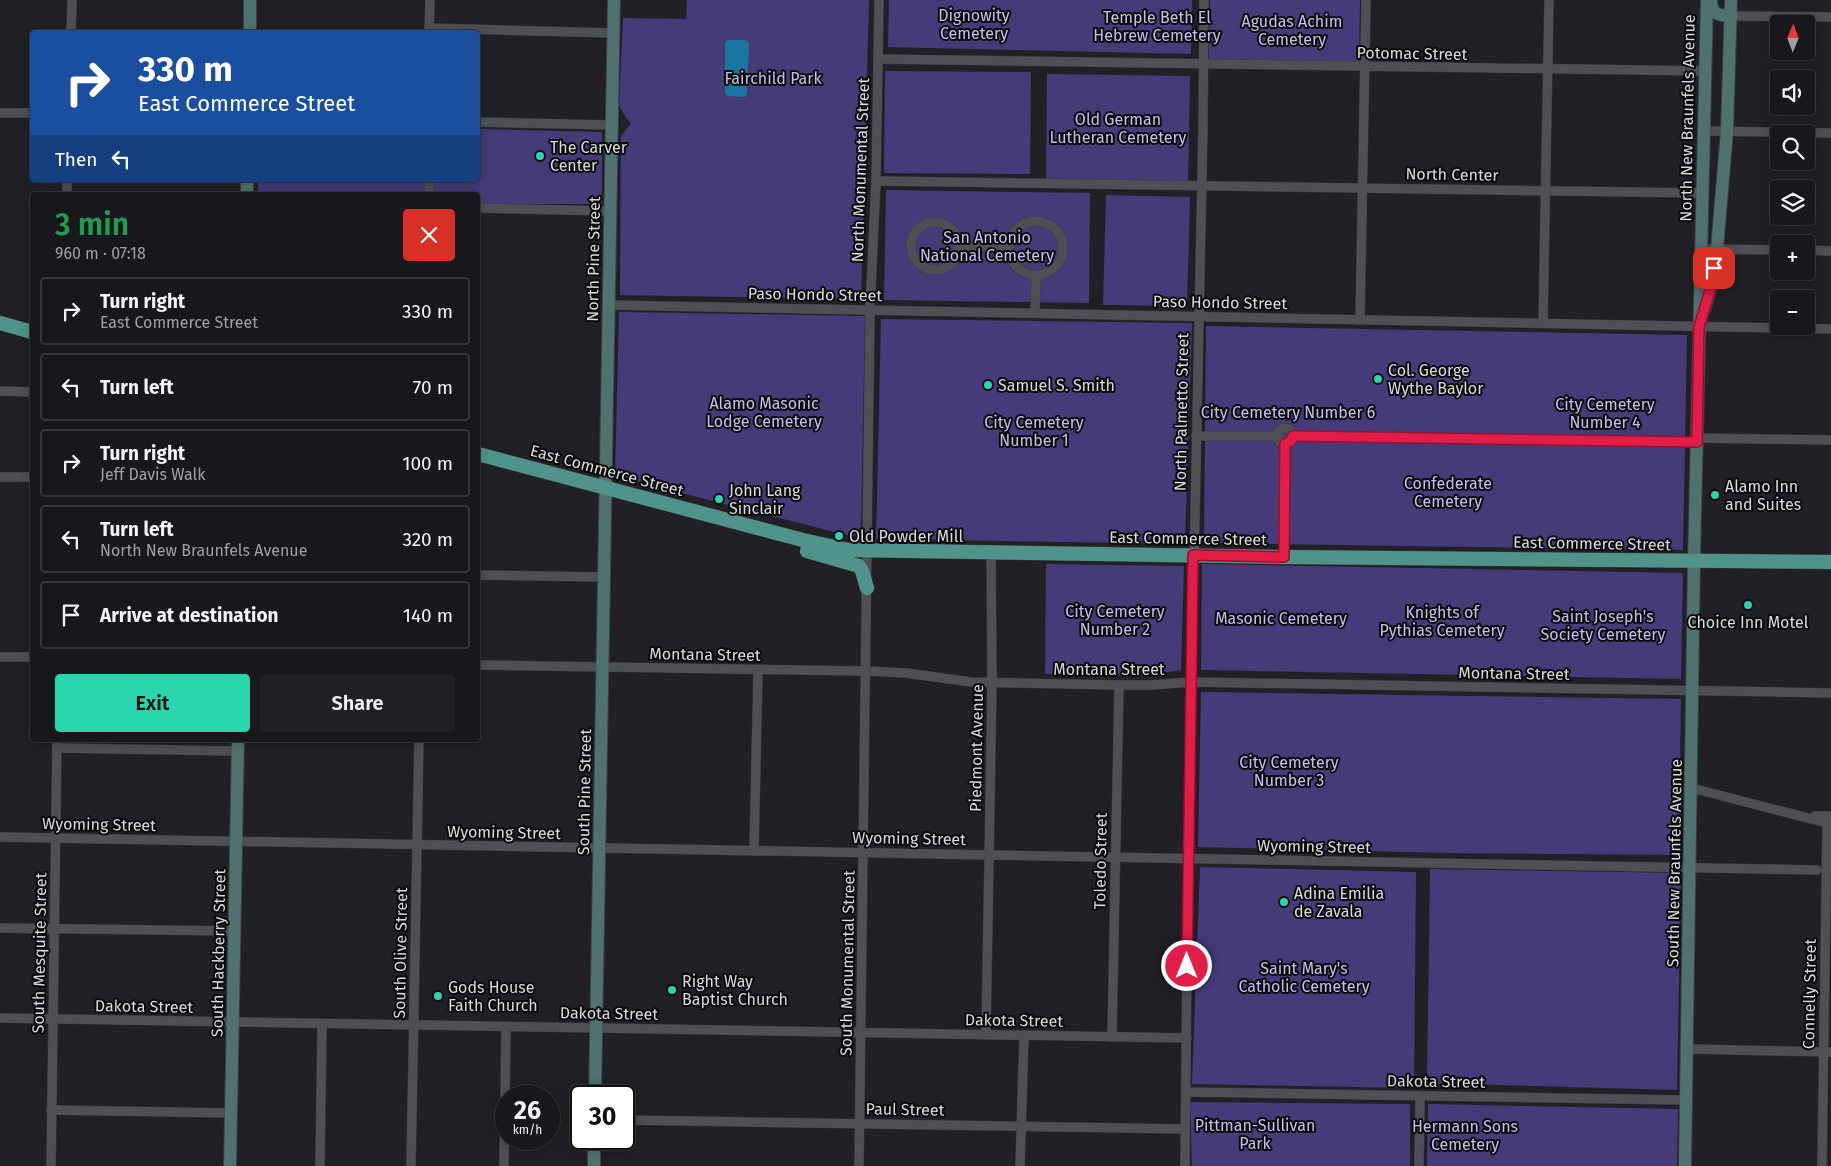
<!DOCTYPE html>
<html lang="en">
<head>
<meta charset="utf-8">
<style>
	body { margin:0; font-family:"Fira Sans",sans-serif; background:#212125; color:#f1f3f6; height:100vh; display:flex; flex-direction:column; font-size:19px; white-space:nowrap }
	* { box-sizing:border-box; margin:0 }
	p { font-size:16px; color:#9fa0a3 }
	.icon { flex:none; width:28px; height:28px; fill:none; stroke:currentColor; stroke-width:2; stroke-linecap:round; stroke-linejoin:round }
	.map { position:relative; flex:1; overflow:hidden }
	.side { position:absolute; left:30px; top:192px; width:450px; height:550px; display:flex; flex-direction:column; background:#18181c; border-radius:5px; box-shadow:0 2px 12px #0003,0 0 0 1px #36373b }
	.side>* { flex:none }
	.top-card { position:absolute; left:30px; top:30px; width:450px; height:152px; border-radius:5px; box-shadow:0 2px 12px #0003,0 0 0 1px #36373b; background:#1a4fa0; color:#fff; overflow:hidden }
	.needle { width:32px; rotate:1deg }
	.tools { position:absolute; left:1770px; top:15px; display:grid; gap:10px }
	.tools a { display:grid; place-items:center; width:45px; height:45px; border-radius:5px; background:#18181c; box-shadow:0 2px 12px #0003,0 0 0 1px #36373b; font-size:25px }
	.speed { position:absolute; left:495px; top:1085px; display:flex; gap:10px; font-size:25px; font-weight:700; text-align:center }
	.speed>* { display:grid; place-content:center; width:65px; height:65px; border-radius:50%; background:#18181c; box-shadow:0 2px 12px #0003,0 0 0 1px #36373b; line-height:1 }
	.speed small { font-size:12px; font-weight:400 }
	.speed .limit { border:2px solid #111; border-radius:8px; background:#fff; color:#111 }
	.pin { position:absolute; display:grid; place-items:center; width:42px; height:42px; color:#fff; margin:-21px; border-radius:10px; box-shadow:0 2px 8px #0006 }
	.me { position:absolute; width:55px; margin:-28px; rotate:0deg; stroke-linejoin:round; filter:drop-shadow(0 0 4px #0008) }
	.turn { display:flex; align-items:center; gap:18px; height:105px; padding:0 25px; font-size:22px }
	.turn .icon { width:65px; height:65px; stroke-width:2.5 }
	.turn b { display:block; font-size:35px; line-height:42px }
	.then { display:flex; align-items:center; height:48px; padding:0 25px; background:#0003; gap:10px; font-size:19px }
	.round { display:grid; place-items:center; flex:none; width:52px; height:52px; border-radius:5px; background:#212125 }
	.summary { display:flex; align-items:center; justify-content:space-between; height:85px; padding:0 25px }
	h1 { font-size:30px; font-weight:600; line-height:38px; color:#1e9e55 }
	.button { display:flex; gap:10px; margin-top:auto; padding:10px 25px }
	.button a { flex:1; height:58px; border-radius:5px; background:#29d5ac; color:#111; font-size:20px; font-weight:600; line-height:58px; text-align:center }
	.button a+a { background:#212125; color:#f1f3f6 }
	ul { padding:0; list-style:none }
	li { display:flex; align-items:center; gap:15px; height:68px; margin:0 10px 8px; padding:0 15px; border:2px solid #36373b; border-radius:5px }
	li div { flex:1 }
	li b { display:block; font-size:19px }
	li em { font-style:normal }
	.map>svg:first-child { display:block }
</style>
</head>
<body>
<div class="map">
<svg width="1831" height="1166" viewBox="0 0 1831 1166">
	<rect width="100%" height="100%" fill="#202026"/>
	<g fill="#453b78">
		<path d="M687 0H869L861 299 620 295 621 136 631 123 626 118 619 105 623 18 686 19Z"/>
		<path d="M889 0H1192L1191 54 888 47Z"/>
		<path d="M1210 0H1360L1359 62 1209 59Z"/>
		<path d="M885 71 1031 72 1030 174 884 173Z"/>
		<path d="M1047 74 1190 76 1188 182 1046 180Z"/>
		<path d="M478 129 602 132V204H478V195H258V180H478Z"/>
		<path d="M886 190 1090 193 1089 303 884 300Z"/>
		<path d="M1106 195 1190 197 1187 306 1103 305Z"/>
		<path d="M619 312 865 316 861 529 854 537 615 476Z"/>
		<path d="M881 319 1192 323 1185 544 876 539Z"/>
		<path d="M1206 326 1687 335 1683 550 1204 543Z"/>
		<path d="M1046 564 1184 566 1181 670 1142 676 1045 674Z"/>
		<path d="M1202 564 1683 573 1681 679 1201 670Z"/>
		<path d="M1201 692 1681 699 1679 855 1447 853 1198 847Z"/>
		<path d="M1200 867 1416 872 1414 1088 1192 1084Z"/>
		<path d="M1430 869 1681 873 1677 1090 1427 1083Z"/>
		<path d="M1190 1102 1410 1104V1166H1192Z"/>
		<path d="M1428 1104 1678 1109 1677 1166H1427Z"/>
	</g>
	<path fill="#19769e" d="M728 40H745L749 43 747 94 745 97 728 96 725 94V42Z"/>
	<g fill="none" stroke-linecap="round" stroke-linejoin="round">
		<defs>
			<g id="street">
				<path d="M1731 16 1831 17"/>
				<path d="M429 28 613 33"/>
				<path d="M71 32 72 0"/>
				<path d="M429 32 430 0"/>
				<path d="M878 59 1706 71"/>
				<path d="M0 113H32"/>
				<path d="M478 122 612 125"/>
				<path d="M1704 131 1831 133"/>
				<path d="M876 181 1702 193"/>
				<path d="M67 195V180"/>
				<path d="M429 195 430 180"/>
				<path d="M478 208 610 211"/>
				<circle cx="1036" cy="248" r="27"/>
				<circle cx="935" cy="246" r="24"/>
				<path d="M959 246 1009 247"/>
				<path d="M1700 249 1779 250"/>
				<path d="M1806 250 1831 251"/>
				<path d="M608 305 1831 329"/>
				<path d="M1035 313 1036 275"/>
				<path d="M1360 320 1366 0"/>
				<path d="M1543 323 1549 0"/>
				<path d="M0 391 32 392"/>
				<circle cx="1285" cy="436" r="8"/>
				<path d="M1196 436H1278"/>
				<path d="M1293 437 1697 442"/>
				<path d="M1697 438 1831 440"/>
				<path d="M0 477H32"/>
				<path d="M1284 557 1285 444"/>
				<path d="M478 575 604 577"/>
				<path d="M0 657H32"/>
				<path d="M478 665 866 671 906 673 971 682 1119 685H1152L1191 682 1831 693"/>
				<path d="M57 748 237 751"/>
				<path d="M1692 788 1831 824"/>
				<path d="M1815 816H1831"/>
				<path d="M0 837 1817 870"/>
				<path d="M754 851 758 670"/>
				<path d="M0 928 234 931"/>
				<path d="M0 1018 1187 1038"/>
				<path d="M986 1035 992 683 991 552"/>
				<path d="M1112 1037 1119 685"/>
				<path d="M1688 1049 1831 1052"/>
				<path d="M1186 1092 1687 1100"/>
				<path d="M51 1110 231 1113"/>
				<path d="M624 1120 1185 1129"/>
				<path d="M51 1166 57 740"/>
				<path d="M320 1166 322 1024"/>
				<path d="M411 1166 419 740"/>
				<path d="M504 1166 506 1027"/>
				<path d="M859 1166 870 309 876 181 879 0"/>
				<path d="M1020 1166 1024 1035"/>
				<path d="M1185 1166 1188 858 1203 126 1204 0"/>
				<path d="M1419 1166 1420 1096"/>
				<path d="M1822 1166 1827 823"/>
			</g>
			<g id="secondary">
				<path d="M1711 0C1711 13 1718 16 1731 16"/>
				<path d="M250 32V0"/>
				<path d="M247 195V180"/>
				<path d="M1704 310 1711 287 1717 249 1727 131 1731 0"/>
				<path d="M595 1096 614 0"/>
				<path d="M230 1166 238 740"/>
				<path d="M594 1166V1139"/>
				<path d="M1685 1166 1694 561 1707 0"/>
			</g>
			<g id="primary">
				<path d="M0 323 32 332"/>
				<path d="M478 454 803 540 849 550 1284 557 1831 562"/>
				<path d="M807 551 859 566 862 571 867 588"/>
			</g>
		</defs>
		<use href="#street" stroke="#3c3c41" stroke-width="10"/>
		<use href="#secondary" stroke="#3c3c41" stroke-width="14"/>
		<use href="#primary" stroke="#3c3c41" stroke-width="15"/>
		<use href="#street" stroke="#4f4f56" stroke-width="9"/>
		<use href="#secondary" stroke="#4f7170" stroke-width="12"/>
		<use href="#primary" stroke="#4f938a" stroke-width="14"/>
	</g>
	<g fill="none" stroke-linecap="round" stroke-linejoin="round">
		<defs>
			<path id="route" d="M1187 966 1193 555 1284 557 1285 444 1291 441 1293 436 1697 442 1699 327 1711 287 1714 268"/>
		</defs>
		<use href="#route" stroke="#92132f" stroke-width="12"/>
		<use href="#route" stroke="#e11d48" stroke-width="9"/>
	</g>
	<g fill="#29d5ac" stroke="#0a0a0d" stroke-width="2">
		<circle cx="540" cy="156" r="5"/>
		<circle cx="1378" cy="379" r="5"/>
		<circle cx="988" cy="385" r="5"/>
		<circle cx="1715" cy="495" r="5"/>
		<circle cx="719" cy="499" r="5"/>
		<circle cx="839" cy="536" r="5"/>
		<circle cx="1748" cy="605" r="5"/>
		<circle cx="1284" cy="902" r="5"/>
		<circle cx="672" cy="990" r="5"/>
		<circle cx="438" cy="996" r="5"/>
	</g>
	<g text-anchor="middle" stroke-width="4" stroke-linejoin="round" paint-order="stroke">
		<g font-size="16" fill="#c3c0ed" stroke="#0a0a0d">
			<text x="974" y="21">Dignowity<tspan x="974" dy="18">Cemetery</tspan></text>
			<text x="1157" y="23">Temple Beth El<tspan x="1157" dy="18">Hebrew Cemetery</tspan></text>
			<text x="1292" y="27">Agudas Achim<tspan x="1292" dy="18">Cemetery</tspan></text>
			<text x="773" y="84">Fairchild Park</text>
			<text x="1118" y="125">Old German<tspan x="1118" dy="18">Lutheran Cemetery</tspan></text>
			<text x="987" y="243">San Antonio<tspan x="987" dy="18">National Cemetery</tspan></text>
			<text x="764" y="409">Alamo Masonic<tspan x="764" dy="18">Lodge Cemetery</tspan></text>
			<text x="1605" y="410">City Cemetery<tspan x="1605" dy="18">Number 4</tspan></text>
			<text x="1288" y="418">City Cemetery Number 6</text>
			<text x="1034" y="428">City Cemetery<tspan x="1034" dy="18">Number 1</tspan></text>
			<text x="1448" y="489">Confederate<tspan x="1448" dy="18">Cemetery</tspan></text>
			<text x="1115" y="617">City Cemetery<tspan x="1115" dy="18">Number 2</tspan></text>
			<text x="1442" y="618">Knights of<tspan x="1442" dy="18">Pythias Cemetery</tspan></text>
			<text x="1603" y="622">Saint Joseph's<tspan x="1603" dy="18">Society Cemetery</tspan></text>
			<text x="1281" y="624">Masonic Cemetery</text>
			<text x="1289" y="768">City Cemetery<tspan x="1289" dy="18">Number 3</tspan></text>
			<text x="1304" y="974">Saint Mary's<tspan x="1304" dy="18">Catholic Cemetery</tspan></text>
			<text x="1255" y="1131">Pittman-Sullivan<tspan x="1255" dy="18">Park</tspan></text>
			<text x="1465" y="1132">Hermann Sons<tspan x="1465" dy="18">Cemetery</tspan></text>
		</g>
		<g font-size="16" fill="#dadade" stroke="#0a0a0d">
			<text transform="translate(1412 53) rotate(1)" y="6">Potomac Street</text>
			<text transform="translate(1687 118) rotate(-89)" y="6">North New Braunfels Avenue</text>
			<text transform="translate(860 170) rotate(-88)" y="6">North Monumental Street</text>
			<text transform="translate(1452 174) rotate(1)" y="6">North Center</text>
			<text transform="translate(593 259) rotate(-89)" y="6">North Pine Street</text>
			<text transform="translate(815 294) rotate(1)" y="6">Paso Hondo Street</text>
			<text transform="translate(1220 302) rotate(1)" y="6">Paso Hondo Street</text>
			<text transform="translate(1181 412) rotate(-89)" y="6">North Palmetto Street</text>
			<text transform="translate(607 470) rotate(15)" y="6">East Commerce Street</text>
			<text transform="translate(1188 538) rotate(1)" y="6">East Commerce Street</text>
			<text transform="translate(1592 543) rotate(1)" y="6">East Commerce Street</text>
			<text transform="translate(705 654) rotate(1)" y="6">Montana Street</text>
			<text x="1109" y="675">Montana Street</text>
			<text transform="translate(1514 673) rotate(1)" y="6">Montana Street</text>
			<text transform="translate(976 748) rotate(-89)" y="6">Piedmont Avenue</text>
			<text transform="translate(584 792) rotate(-89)" y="6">South Pine Street</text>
			<text transform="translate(99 824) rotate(1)" y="6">Wyoming Street</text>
			<text transform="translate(504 832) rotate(1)" y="6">Wyoming Street</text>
			<text transform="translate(909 838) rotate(1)" y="6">Wyoming Street</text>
			<text transform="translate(1314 846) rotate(1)" y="6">Wyoming Street</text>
			<text transform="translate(1100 861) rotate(-89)" y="6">Toledo Street</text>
			<text transform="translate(1674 863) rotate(-89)" y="6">South New Braunfels Avenue</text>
			<text transform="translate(39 953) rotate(-89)" y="6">South Mesquite Street</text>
			<text transform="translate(218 953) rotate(-89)" y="6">South Hackberry Street</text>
			<text transform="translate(400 953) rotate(-89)" y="6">South Olive Street</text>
			<text transform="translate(847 963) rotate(-89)" y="6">South Monumental Street</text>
			<text transform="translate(1809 994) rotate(-89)" y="6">Connelly Street</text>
			<text transform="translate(144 1006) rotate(1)" y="6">Dakota Street</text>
			<text transform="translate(609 1013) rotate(1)" y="6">Dakota Street</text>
			<text transform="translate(1014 1020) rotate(1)" y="6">Dakota Street</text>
			<text transform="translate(1436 1081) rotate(1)" y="6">Dakota Street</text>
			<text transform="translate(905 1109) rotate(1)" y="6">Paul Street</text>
		</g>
		<g font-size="16" fill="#dadade" stroke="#0a0a0d" text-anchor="start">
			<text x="550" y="153">The Carver<tspan x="550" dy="18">Center</tspan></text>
			<text x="1388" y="376">Col. George<tspan x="1388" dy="18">Wythe Baylor</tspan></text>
			<text x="998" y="391">Samuel S. Smith</text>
			<text x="1725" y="492">Alamo Inn<tspan x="1725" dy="18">and Suites</tspan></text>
			<text x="729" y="496">John Lang<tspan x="729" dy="18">Sinclair</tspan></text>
			<text x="849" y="542">Old Powder Mill</text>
			<text x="1748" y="628" text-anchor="middle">Choice Inn Motel</text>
			<text x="1294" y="899">Adina Emilia<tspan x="1294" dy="18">de Zavala</tspan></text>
			<text x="682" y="987">Right Way<tspan x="682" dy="18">Baptist Church</tspan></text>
			<text x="448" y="993">Gods House<tspan x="448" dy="18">Faith Church</tspan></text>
		</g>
	</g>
</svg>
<div class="tools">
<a><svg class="needle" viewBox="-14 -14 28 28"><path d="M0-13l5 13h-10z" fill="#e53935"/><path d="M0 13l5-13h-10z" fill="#9fa0a3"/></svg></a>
<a><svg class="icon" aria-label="sound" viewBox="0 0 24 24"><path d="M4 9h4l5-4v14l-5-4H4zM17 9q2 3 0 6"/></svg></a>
<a><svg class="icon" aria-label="search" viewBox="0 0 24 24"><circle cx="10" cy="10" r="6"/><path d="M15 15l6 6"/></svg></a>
<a><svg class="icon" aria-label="layers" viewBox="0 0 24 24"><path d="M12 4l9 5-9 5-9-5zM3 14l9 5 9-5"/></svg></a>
<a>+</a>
<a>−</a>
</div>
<div class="speed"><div>26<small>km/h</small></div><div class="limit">30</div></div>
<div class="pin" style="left:1714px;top:268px;background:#d93025"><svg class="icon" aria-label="arrive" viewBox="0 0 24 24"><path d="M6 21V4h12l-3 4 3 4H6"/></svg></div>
<svg class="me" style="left:1187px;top:966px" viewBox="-20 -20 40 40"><circle r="17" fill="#e11d48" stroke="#fff" stroke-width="3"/><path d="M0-11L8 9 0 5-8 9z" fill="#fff"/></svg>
<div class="top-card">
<div class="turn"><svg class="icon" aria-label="right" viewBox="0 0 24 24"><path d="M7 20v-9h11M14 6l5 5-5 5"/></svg><div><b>330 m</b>East Commerce Street</div></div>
<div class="then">Then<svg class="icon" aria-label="left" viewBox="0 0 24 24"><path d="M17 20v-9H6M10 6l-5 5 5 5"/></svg></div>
</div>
<section class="side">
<div class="summary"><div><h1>3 min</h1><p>960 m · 07:18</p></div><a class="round" style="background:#d93025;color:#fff"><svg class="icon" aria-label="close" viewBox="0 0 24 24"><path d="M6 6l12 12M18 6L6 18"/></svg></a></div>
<ul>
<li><svg class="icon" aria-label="right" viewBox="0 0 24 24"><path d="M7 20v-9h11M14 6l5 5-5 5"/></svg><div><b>Turn right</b><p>East Commerce Street</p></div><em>330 m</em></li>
<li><svg class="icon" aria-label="left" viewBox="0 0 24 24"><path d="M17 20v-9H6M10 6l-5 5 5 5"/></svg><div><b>Turn left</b></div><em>70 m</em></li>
<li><svg class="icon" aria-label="right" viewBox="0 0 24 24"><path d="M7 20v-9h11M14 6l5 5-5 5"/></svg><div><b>Turn right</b><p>Jeff Davis Walk</p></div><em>100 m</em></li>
<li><svg class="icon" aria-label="left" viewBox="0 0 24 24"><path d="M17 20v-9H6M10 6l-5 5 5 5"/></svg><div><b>Turn left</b><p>North New Braunfels Avenue</p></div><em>320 m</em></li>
<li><svg class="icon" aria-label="arrive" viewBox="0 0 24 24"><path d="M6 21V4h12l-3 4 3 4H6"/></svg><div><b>Arrive at destination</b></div><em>140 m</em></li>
</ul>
<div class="button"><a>Exit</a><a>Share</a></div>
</section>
</div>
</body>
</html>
